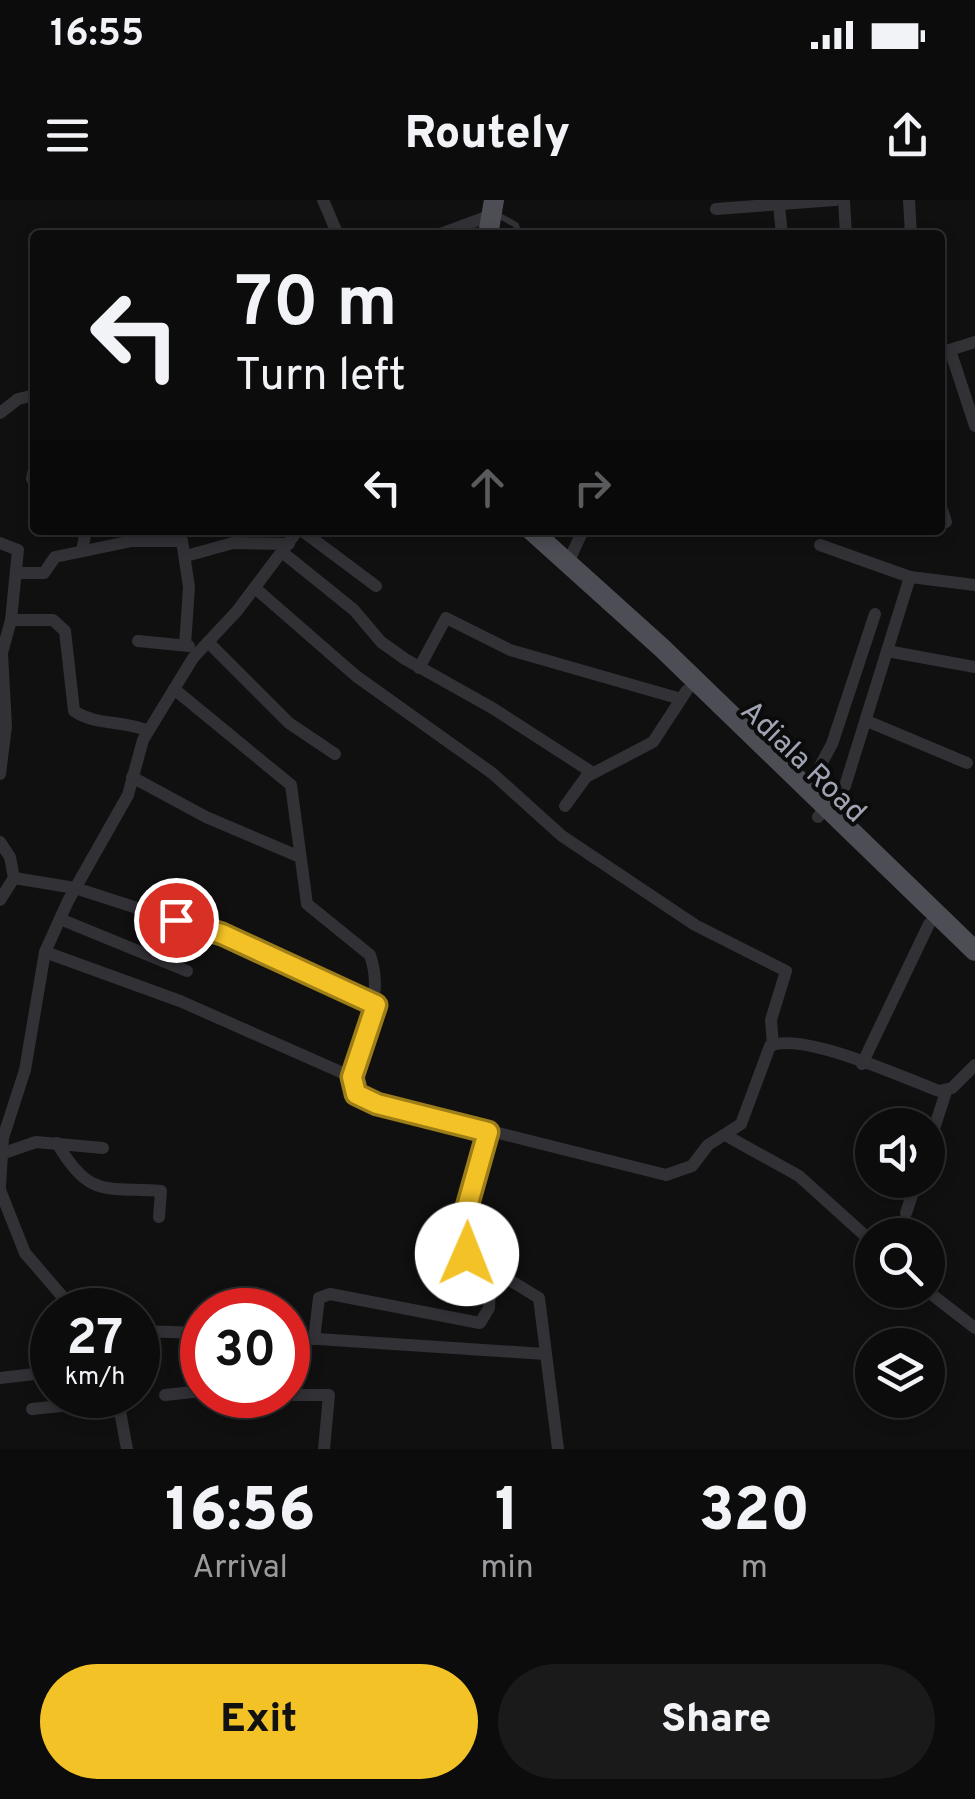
<!DOCTYPE html>
<html lang="en">
<head>
<meta charset="utf-8">
<style>
	body { margin:0; font-family:Overpass,sans-serif; background:#1a1a1b; color:#f1f3f6; height:100vh; display:flex; flex-direction:column; font-size:38px; white-space:nowrap }
	* { box-sizing:border-box; margin:0 }
	p { font-size:32px; color:#9a9b9d }
	.icon { flex:none; width:55px; height:55px; fill:none; stroke:currentColor; stroke-width:2; stroke-linecap:round; stroke-linejoin:round }
	.map { position:relative; height:1249px; overflow:hidden }
	.drawer { display:flex; flex-direction:column; background:#0c0c0d; flex:1 }
	.drawer>* { flex:none }
	.hud { position:absolute; left:30px; top:30px; width:915px; height:305px; border-radius:10px; box-shadow:0 5px 15px #0003,0 0 0 2px #2c2c2e; background:#0c0c0d; color:#f1f3f6; overflow:hidden }
	.buttons { position:absolute; left:855px; top:908px; display:grid; gap:20px }
	.buttons a { display:grid; place-items:center; width:90px; height:90px; border-radius:50%; background:#0c0c0d; box-shadow:0 5px 15px #0003,0 0 0 2px #2c2c2e; font-size:50px }
	.speed { position:absolute; left:30px; top:1088px; display:flex; gap:20px; font-size:50px; font-weight:700; text-align:center }
	.speed>* { display:grid; place-content:center; width:130px; height:130px; border-radius:50%; background:#0c0c0d; box-shadow:0 5px 15px #0003,0 0 0 2px #2c2c2e; line-height:1 }
	.speed small { font-size:25px; font-weight:400 }
	.speed .limit { border:15px solid #d22; background:#fff; color:#111 }
	.pin { position:absolute; display:grid; place-items:center; width:85px; height:85px; color:#fff; margin:-42px; border:5px solid #fff; border-radius:50%; box-shadow:0 2px 10px #0007 }
	.me { position:absolute; width:110px; margin:-55px; rotate:1deg; stroke-linejoin:round; filter:drop-shadow(0 0 8px #0008) }
	.turn { display:flex; align-items:center; gap:35px; height:210px; padding:0 40px; font-size:45px }
	.turn .icon { width:130px; height:130px; stroke-width:2.5 }
	.turn b { display:block; font-size:70px; line-height:85px }
	.lanes { display:flex; align-items:center; height:95px; padding:0 40px; background:#0003; justify-content:center; gap:50px; direction:ltr }
	.lanes .off { opacity:.35 }
	.eta { display:flex; justify-content:space-evenly; align-items:center; height:170px; text-align:center }
	.eta b { font-size:60px; font-weight:800; line-height:70px }
	.action { display:flex; gap:20px; margin-top:auto; padding:20px 40px }
	.action a { flex:1; height:115px; border-radius:60px; background:#f3c226; color:#111; font-size:40px; font-weight:800; line-height:115px; text-align:center }
	.action a+a { background:#1a1a1b; color:#f1f3f6 }
	.status { display:flex; justify-content:space-between; align-items:center; height:70px; padding:0 50px; background:#0c0c0d; direction:ltr }
	.status svg { height:28px; fill:currentColor }
	header { display:flex; justify-content:space-between; align-items:center; height:130px; padding:0 40px; background:#0c0c0d; font-size:45px; font-weight:800 }
	.map>svg:first-child { display:block }
</style>
</head>
<body>
<div class="status"><b>16:55</b><svg viewBox="0 0 49 12"><path d="M0 12V9h3v3zM5 12V6h3v6zM10 12V3h3v9zM15 12V0h3v12zM26 1h20v11H26zM47 4h2v5h-2z"/></svg></div>
<header><svg class="icon" aria-label="menu" viewBox="0 0 24 24"><path d="M4 6h16M4 12h16M4 18h16"/></svg>Routely<svg class="icon" aria-label="share" viewBox="0 0 24 24"><path d="M12 15V3M7 8l5-5 5 5M5 13v7h14v-7"/></svg></header>
<div class="map">
<svg width="975" height="1249" viewBox="0 0 975 1249">
	<rect width="100%" height="100%" fill="#101011"/>
	<g fill="none" stroke-linecap="round" stroke-linejoin="round">
		<path stroke="#313136" stroke-width="6" d="M498 15 516 25 519 35"/>
		<g stroke="#313136" stroke-width="12">
			<path d="M323 0 338 35"/>
			<path d="M844 0 846 35"/>
			<path d="M909 0 911 35"/>
			<path d="M779 5 782 35"/>
			<path d="M716 9 835 0"/>
			<path d="M438 35 492 15"/>
			<path d="M950 150 975 226"/>
			<path d="M940 153 975 142"/>
			<path d="M0 213 18 199 35 195"/>
			<path d="M32 279 35 264"/>
			<path d="M940 304 946 322"/>
			<path d="M301 330 376 386"/>
			<path d="M0 343 18 350 11 420 2 453 6 526 0 574"/>
			<path d="M820 345 910 377"/>
			<path d="M82 351 86 330"/>
			<path d="M282 352 354 410 381 442 405 459 494 509 593 573"/>
			<path d="M186 356 233 343 289 344"/>
			<path d="M568 363 583 330"/>
			<path d="M16 373H44L55 357 132 341H182L189 387 185 445"/>
			<path d="M255 388 356 476 492 573 562 636 695 725 786 771 771 820 773 845"/>
			<path d="M11 420H53L65 431 74 511C96 526 124 520 148 531"/>
			<path d="M138 441 189 446"/>
			<path d="M208 442 289 523 335 554"/>
			<path d="M887 451 975 467"/>
			<path d="M419 468 446 418 510 450 681 499"/>
			<path d="M174 489 291 585 307 704 370 755C390 811 342 854 356 894L363 899 666 975 692 966 708 945 741 924 770 846C802 831 904 878 939 891L952 888 975 865"/>
			<path d="M867 521 967 563"/>
			<path d="M132 577 206 617 300 657"/>
			<path d="M807 590 832 544 875 414"/>
			<path d="M565 606 586 577 653 542 687 490"/>
			<path d="M818 617 845 586 910 377 975 385"/>
			<path d="M0 642 10 657 14 678 75 688 221 735 376 805"/>
			<path d="M0 700 14 678"/>
			<path d="M60 719 187 771"/>
			<path d="M45 752 180 801 352 877"/>
			<path d="M862 864 929 724"/>
			<path d="M487 932 465 1014 467 1054 539 1098 558 1249"/>
			<path d="M727 936 799 976 872 1042"/>
			<path d="M57 943C89 998 104 987 161 991L159 1017"/>
			<path d="M928 947 946 892"/>
			<path d="M4 953 36 942 103 948"/>
			<path d="M0 987 3 938 25 870 45 752 68 701 128 595 143 540 193 458 237 411 298 330"/>
			<path d="M0 990 25 1053 74 1110"/>
			<path d="M906 1013 917 980"/>
			<path d="M926 1090 975 1128"/>
			<path d="M138 1131 202 1133"/>
			<path d="M288 1137 544 1154"/>
			<path d="M314 1139 319 1098 330 1094 480 1123 489 1108 491 1070"/>
			<path d="M0 1178 52 1172"/>
			<path d="M117 1195 127 1249"/>
			<path d="M165 1195 202 1191"/>
			<path d="M261 1195H329L324 1249"/>
			<path d="M32 1209 118 1200"/>
		</g>
		<g stroke="#4d4e55" stroke-width="20">
			<path d="M488 35 494 0"/>
			<path d="M531 330 662 448 975 751"/>
		</g>
	</g>
	<g fill="none" stroke-linecap="round" stroke-linejoin="round">
		<defs>
			<path id="route" d="M176 720 222 734 376 805 352 877 356 894 377 904 488 932 465 1014 467 1054"/>
		</defs>
		<use href="#route" stroke="#9e7e19" stroke-width="25"/>
		<use href="#route" stroke="#f3c226" stroke-width="18"/>
	</g>
	<g text-anchor="middle" stroke-width="8" stroke-linejoin="round" paint-order="stroke">
		<g font-size="30" fill="#a1a4b2" stroke="#0b0b0c">
			<text transform="translate(804 561) rotate(44)" y="10">Adiala Road</text>
		</g>
	</g>
</svg>
<div class="buttons">
<a><svg class="icon" aria-label="sound" viewBox="0 0 24 24"><path d="M4 9h4l5-4v14l-5-4H4zM17 9q2 3 0 6"/></svg></a>
<a><svg class="icon" aria-label="search" viewBox="0 0 24 24"><circle cx="10" cy="10" r="6"/><path d="M15 15l6 6"/></svg></a>
<a><svg class="icon" aria-label="layers" viewBox="0 0 24 24"><path d="M12 4l9 5-9 5-9-5zM3 14l9 5 9-5"/></svg></a>
</div>
<div class="speed"><div>27<small>km/h</small></div><div class="limit">30</div></div>
<div class="pin" style="left:176px;top:720px;background:#d93025"><svg class="icon" aria-label="arrive" viewBox="0 0 24 24"><path d="M6 21V4h12l-3 4 3 4H6"/></svg></div>
<svg class="me" style="left:467px;top:1054px" viewBox="-20 -20 40 40"><circle r="19" fill="#fff"/><path d="M0-13L10 11 0 6-10 11z" fill="#f3c226"/></svg>
<div class="hud">
<div class="turn"><svg class="icon" aria-label="left" viewBox="0 0 24 24"><path d="M17 20v-9H6M10 6l-5 5 5 5"/></svg><div><b>70 m</b>Turn left</div></div>
<div class="lanes"><svg class="icon" aria-label="left" viewBox="0 0 24 24"><path d="M17 20v-9H6M10 6l-5 5 5 5"/></svg><svg class="icon off" aria-label="ahead" viewBox="0 0 24 24"><path d="M12 20V5M6 11l6-6 6 6"/></svg><svg class="icon off" aria-label="right" viewBox="0 0 24 24"><path d="M7 20v-9h11M14 6l5 5-5 5"/></svg></div>
</div>
</div>
<section class="drawer">
<div class="eta">
<div><b>16:56</b><p>Arrival</p></div>
<div><b>1</b><p>min</p></div>
<div><b>320</b><p>m</p></div>
</div>
<div class="action"><a>Exit</a><a>Share</a></div>
</section>
</body>
</html>
